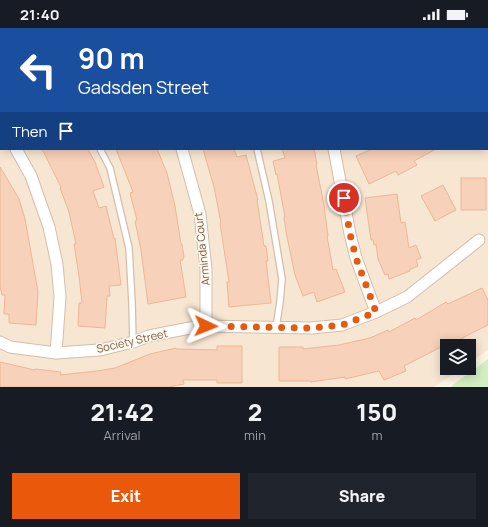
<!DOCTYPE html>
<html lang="en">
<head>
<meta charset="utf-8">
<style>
	body { margin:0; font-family:Manrope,sans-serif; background:#20242c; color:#f1f3f6; height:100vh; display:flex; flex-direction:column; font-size:15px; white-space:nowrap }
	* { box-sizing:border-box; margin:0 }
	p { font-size:13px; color:#9ea1a6 }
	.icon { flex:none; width:22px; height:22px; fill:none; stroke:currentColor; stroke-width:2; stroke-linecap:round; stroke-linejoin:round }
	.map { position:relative; height:359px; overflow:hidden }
	.details { display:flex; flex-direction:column; background:#171b24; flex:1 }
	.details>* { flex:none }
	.top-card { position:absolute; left:0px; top:0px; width:488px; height:122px; box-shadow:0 2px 10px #0003; background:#1a4fa0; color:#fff; overflow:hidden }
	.fabs { position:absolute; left:440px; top:311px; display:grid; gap:8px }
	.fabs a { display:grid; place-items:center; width:36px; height:36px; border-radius:0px; background:#171b24; box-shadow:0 2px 10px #0003; font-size:20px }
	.pin { position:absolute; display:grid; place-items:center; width:34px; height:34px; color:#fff; margin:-17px; border:2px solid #fff; border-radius:50%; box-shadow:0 1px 4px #0007 }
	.me { position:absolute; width:44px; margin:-22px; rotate:92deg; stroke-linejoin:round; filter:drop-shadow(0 0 3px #0008) }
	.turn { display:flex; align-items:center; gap:14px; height:84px; padding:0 12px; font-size:18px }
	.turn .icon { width:52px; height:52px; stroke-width:2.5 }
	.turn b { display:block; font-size:28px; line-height:34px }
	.then { display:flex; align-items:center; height:38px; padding:0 12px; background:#0003; gap:8px; font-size:15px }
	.eta { display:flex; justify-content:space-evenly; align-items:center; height:68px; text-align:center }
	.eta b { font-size:24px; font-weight:800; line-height:28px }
	.primary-button { display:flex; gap:8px; margin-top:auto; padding:8px 12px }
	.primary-button a { flex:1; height:46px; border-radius:0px; background:#ea580c; color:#fff; font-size:16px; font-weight:800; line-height:46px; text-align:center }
	.primary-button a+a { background:#20242c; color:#f1f3f6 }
	.status { display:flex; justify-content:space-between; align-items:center; height:28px; padding:0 20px; background:#171b24; direction:ltr }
	.status svg { height:11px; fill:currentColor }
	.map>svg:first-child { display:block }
</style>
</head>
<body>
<div class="status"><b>21:40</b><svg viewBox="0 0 49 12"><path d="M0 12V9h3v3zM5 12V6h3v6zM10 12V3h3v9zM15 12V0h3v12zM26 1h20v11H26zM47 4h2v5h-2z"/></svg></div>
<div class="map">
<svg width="488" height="359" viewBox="0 0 488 359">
	<rect width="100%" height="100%" fill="#fef4e4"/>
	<path fill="#f7e6d2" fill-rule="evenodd" d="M0 0H488V322L469 335V318H447V340H462L434 359H0ZM1 1H487V121H1Z"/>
	<path fill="#d3eec1" d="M488 331V359H451L454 356Z"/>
	<g fill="#f7d1b9" stroke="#ebb797">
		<path d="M42 121H88L96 136V137L104 159 93 163 99 180 106 178 114 211 115 210 121 257 109 258 110 268H107L105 300 78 298 79 275H82L79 248 74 216H76L69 184 60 160 61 159Z"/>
		<path d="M116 121H157L167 145 175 178 181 216H182L184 229 183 230V232H180L186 269 148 276 141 222 135 193 137 192 130 165 133 164Z"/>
		<path d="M203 121H234L237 129 246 127 258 172H257L264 218H266L268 233H266L271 275 229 279 227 254H229L220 195H221L214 159Z"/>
		<path d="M282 121H314L317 136 316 137 324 177 328 208H327L333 242 336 241 345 264 317 274 314 264 303 268 295 247 286 204 284 189H285L277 146 276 147 273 133 285 130Z"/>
		<path d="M372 121H436L414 133 417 137 398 147 396 143 369 156 356 128Z"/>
		<path d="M0 139 19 171 25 191 38 264 36 297 9 295V286H4L5 267H2L0 258Z"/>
		<rect x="461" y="150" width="25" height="32"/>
		<path d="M443 157 456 182 435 193 421 168Z"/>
		<path d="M397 166 401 195 405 194 409 220 416 217 421 230 416 232 418 238 409 242 410 243 389 251 388 246 385 247 378 231 376 216 374 217 373 212H371L365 170Z"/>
		<path d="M482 260 488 272V297L468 307 449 318H447V319L445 321 443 318 404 338 406 343 384 352 379 343 345 351V349L311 354V353H279V319H303V321L339 317 370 310 388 302 389 304 415 290 416 292 446 274 448 276Z"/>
		<path d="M217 318H242V355H217V352H183L184 356 169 359H0V334L35 342V341L61 344 60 347 97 343 115 340 150 326 176 320V321L217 322Z"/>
	</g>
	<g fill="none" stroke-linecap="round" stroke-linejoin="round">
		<defs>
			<g id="service">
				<path d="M202 0V1"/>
				<path d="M389 1 391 0"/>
				<path d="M100 121 110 140 129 220 132 275 133 314"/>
				<path d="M257 121 269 173 282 251 280 274 276 300"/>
			</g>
			<g id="minor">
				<path d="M115 0 116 1"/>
				<path d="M286 0V1"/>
				<path d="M78 1 80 0"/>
				<path d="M487 27 488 26"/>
				<path d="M0 36 1 35"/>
				<path d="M0 91 1 93"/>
				<path d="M16 121 31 148 49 199 57 236 60 269 56 325"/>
				<path d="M182 121 200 186 206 241V298"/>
				<path d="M334 121 350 206 356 230 376 284"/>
				<path d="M0 314 10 319 56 325 70 324 100 322 133 314 149 308 195 299 206 298 311 300 342 297 376 284 407 269 479 212"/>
			</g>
		</defs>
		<use href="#service" stroke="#d4bdab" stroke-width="8"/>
		<use href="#minor" stroke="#d4bdab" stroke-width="13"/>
		<use href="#service" stroke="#fff" stroke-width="5.5"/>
		<use href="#minor" stroke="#fff" stroke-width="11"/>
	</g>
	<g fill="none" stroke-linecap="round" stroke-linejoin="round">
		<path stroke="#ea580c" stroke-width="7" stroke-dasharray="0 12.6" d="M206 298 311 300 342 297 376 284 356 230 350 206 344 170"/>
	</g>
	<g text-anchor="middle" stroke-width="3" stroke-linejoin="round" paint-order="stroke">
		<g font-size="11" fill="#7a5946" stroke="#fff8ec">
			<text transform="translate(202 221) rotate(-96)" y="4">Arminda Court</text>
			<text transform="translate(132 313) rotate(-13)" y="4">Society Street</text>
		</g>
	</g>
</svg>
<div class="fabs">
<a><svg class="icon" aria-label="layers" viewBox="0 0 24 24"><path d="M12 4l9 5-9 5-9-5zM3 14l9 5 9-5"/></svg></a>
</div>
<div class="pin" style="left:344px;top:170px;background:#d93025"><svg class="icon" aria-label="arrive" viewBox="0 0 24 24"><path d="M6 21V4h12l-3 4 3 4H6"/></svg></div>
<svg class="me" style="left:206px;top:298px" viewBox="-20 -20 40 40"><path d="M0-17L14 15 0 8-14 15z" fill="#ea580c" stroke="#fff" stroke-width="4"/></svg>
<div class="top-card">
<div class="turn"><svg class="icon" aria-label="left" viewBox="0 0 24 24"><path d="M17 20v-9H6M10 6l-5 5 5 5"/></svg><div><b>90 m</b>Gadsden Street</div></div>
<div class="then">Then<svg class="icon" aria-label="arrive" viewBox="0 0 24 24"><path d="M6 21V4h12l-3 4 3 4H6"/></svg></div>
</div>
</div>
<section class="details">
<div class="eta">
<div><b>21:42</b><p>Arrival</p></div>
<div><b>2</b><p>min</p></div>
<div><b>150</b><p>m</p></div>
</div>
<div class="primary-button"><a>Exit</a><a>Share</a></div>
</section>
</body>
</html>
